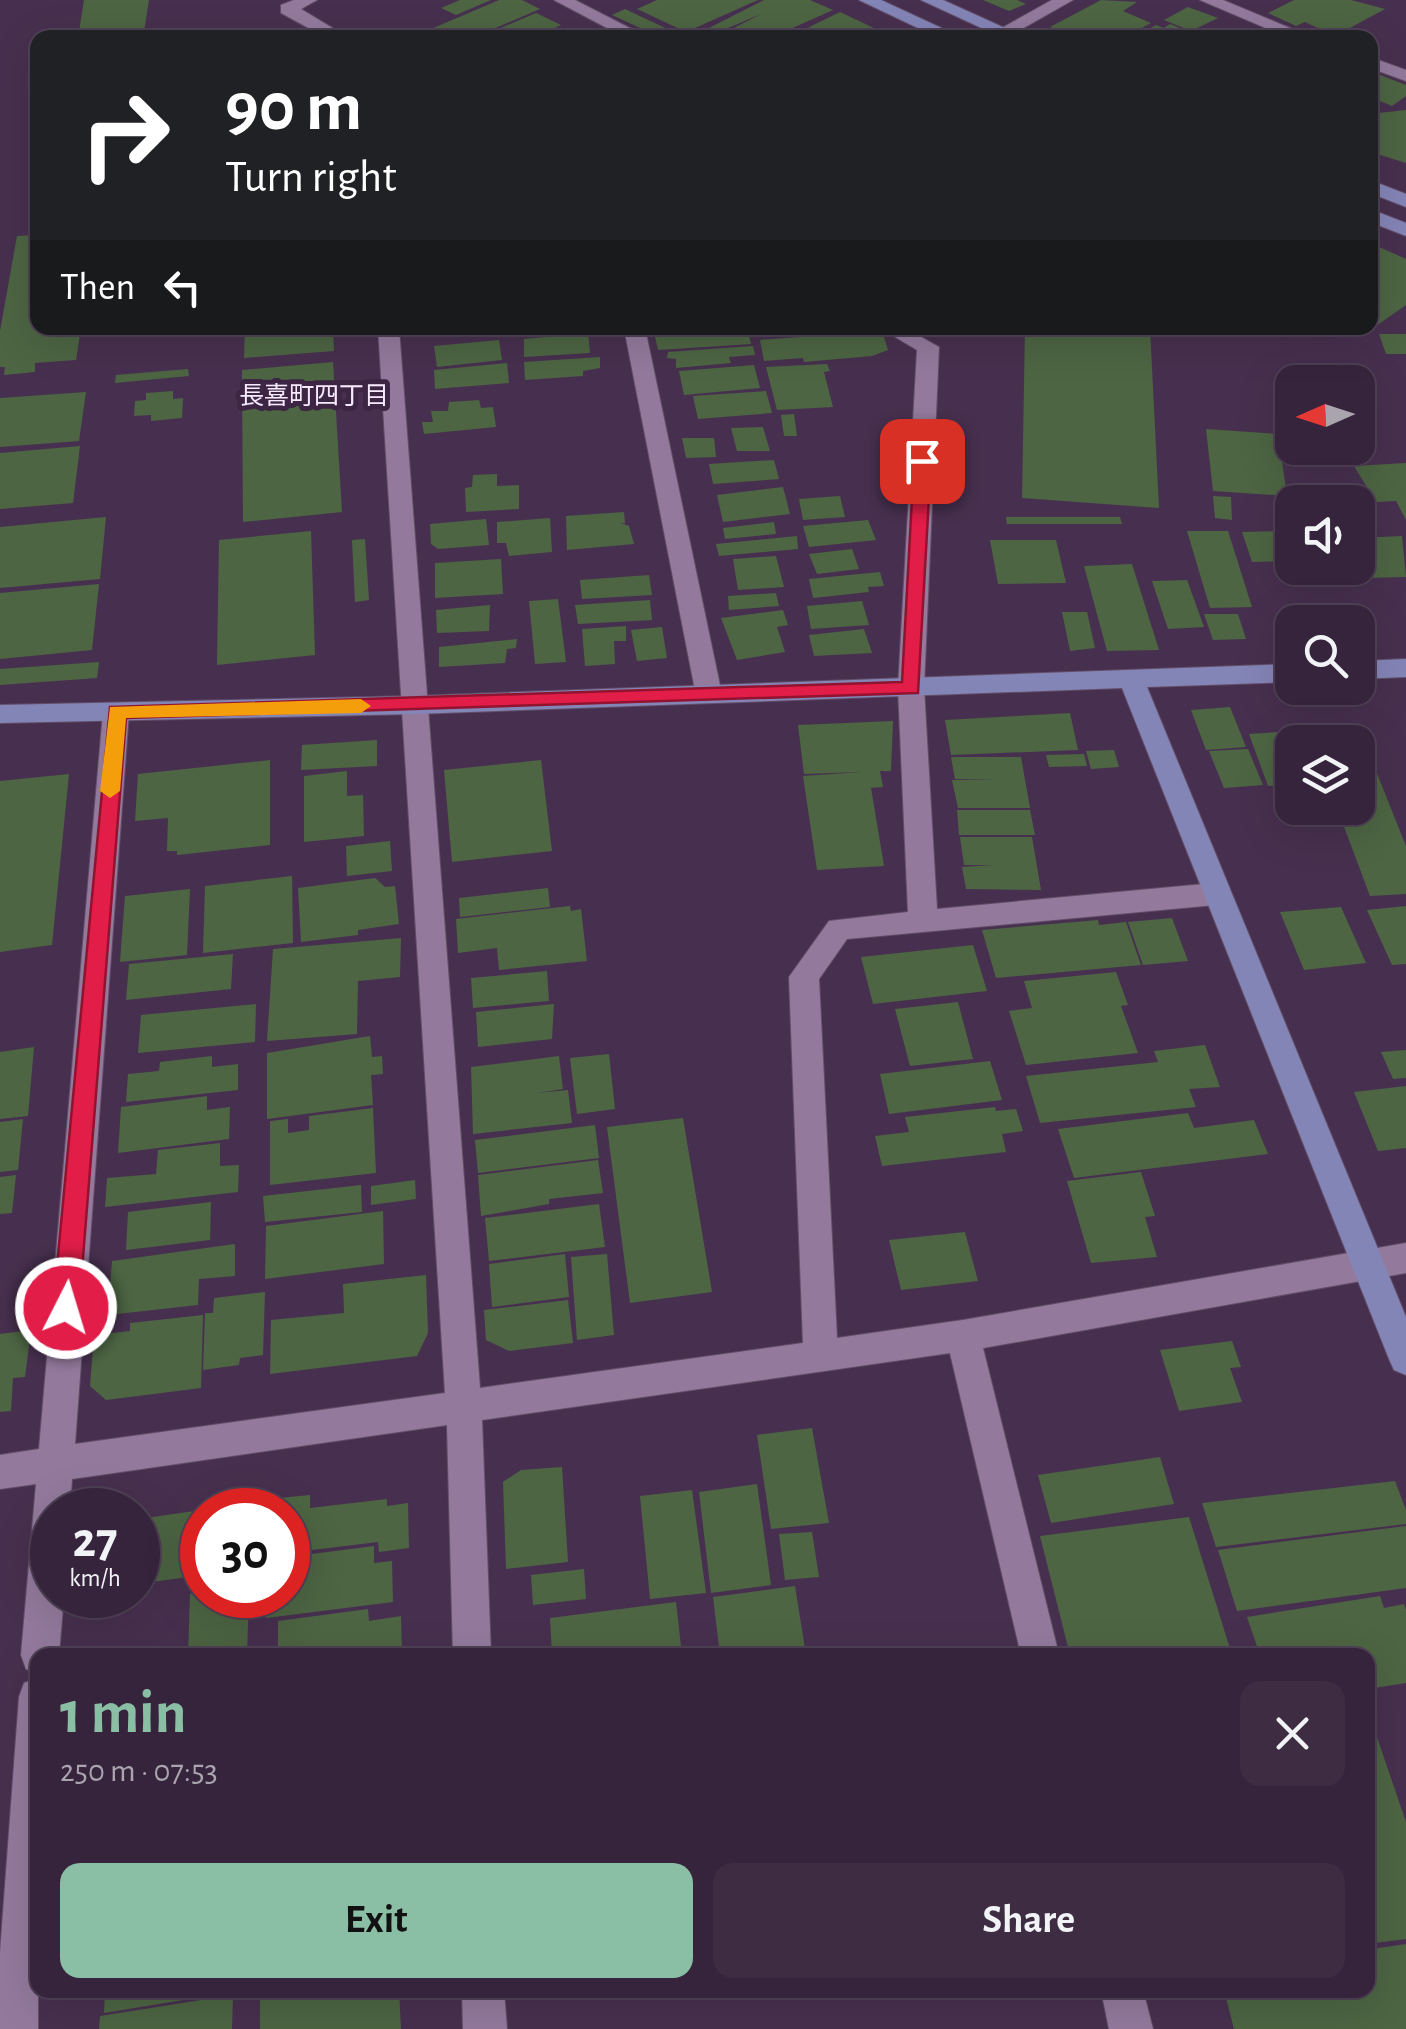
<!DOCTYPE html>
<html lang="en">
<head>
<meta charset="utf-8">
<style>
	body { margin:0; font-family:"Alegreya Sans","Noto Sans JP",sans-serif; background:#3d2c42; color:#f1f3f6; height:100vh; display:flex; flex-direction:column; font-size:38px; white-space:nowrap }
	* { box-sizing:border-box; margin:0 }
	p { font-size:32px; color:#aaa4af }
	.icon { flex:none; width:55px; height:55px; fill:none; stroke:currentColor; stroke-width:2; stroke-linecap:round; stroke-linejoin:round }
	.map { position:relative; flex:1; overflow:hidden }
	.panel { position:absolute; left:30px; top:1648px; width:1345px; height:350px; display:flex; flex-direction:column; background:#35243b; border-radius:20px; box-shadow:0 10px 40px #0002,0 0 0 2px #4f4155 }
	.panel>* { flex:none }
	.guide { position:absolute; left:30px; top:30px; width:1348px; height:305px; border-radius:20px; box-shadow:0 10px 40px #0002,0 0 0 2px #4f4155; background:#202124; color:#fff; overflow:hidden }
	.needle { width:65px; rotate:267deg }
	.controls { position:absolute; left:1275px; top:365px; display:grid; gap:20px }
	.controls a { display:grid; place-items:center; width:100px; height:100px; border-radius:20px; background:#35243b; box-shadow:0 10px 40px #0002,0 0 0 2px #4f4155; font-size:50px }
	.speed { position:absolute; left:30px; top:1488px; display:flex; gap:20px; font-size:50px; font-weight:700; text-align:center }
	.speed>* { display:grid; place-content:center; width:130px; height:130px; border-radius:50%; background:#35243b; box-shadow:0 10px 40px #0002,0 0 0 2px #4f4155; line-height:1 }
	.speed small { font-size:25px; font-weight:400 }
	.speed .limit { border:15px solid #d22; background:#fff; color:#111 }
	.pin { position:absolute; display:grid; place-items:center; width:85px; height:85px; color:#fff; margin:-42px; border-radius:20px; box-shadow:0 5px 15px #0006 }
	.me { position:absolute; width:110px; margin:-55px; rotate:5deg; stroke-linejoin:round; filter:drop-shadow(0 0 8px #0008) }
	.turn { display:flex; align-items:center; gap:35px; height:210px; padding:0 30px; font-size:45px }
	.turn .icon { width:130px; height:130px; stroke-width:2.5 }
	.turn b { display:block; font-size:70px; line-height:85px }
	.then { display:flex; align-items:center; height:95px; padding:0 30px; background:#0003; gap:20px; font-size:38px }
	.round { display:grid; place-items:center; flex:none; width:105px; height:105px; border-radius:20px; background:#3d2c42 }
	.headline { display:flex; align-items:center; justify-content:space-between; height:170px; padding:0 30px }
	h1 { font-size:60px; font-weight:700; line-height:75px; color:#8abfa5 }
	.primary-button { display:flex; gap:20px; margin-top:auto; padding:20px 30px }
	.primary-button a { flex:1; height:115px; border-radius:20px; background:#8abfa5; color:#111; font-size:40px; font-weight:700; line-height:115px; text-align:center }
	.primary-button a+a { background:#3d2c42; color:#f1f3f6 }
	.map>svg:first-child { display:block }
</style>
</head>
<body>
<div class="map">
<svg width="1406" height="2029" viewBox="0 0 1406 2029">
	<rect width="100%" height="100%" fill="#47304f"/>
	<g fill="#4d6543">
		<path d="M84 0H149L143 38H78Z"/>
		<path d="M460 0H491L456 15 441 8Z"/>
		<path d="M499 0H522L540 9 472 38H410Z"/>
		<path d="M657 0H758L686 32 637 9Z"/>
		<path d="M764 0H810L833 10 770 38H748L732 29 761 14 721 31 701 32Z"/>
		<path d="M983 0H1017L1026 4 1009 11Z"/>
		<path d="M1101 0 1137 2 1123 11 1151 23 1123 38H1077L1050 27Z"/>
		<path d="M1294 0H1351L1385 9 1335 36 1305 22 1296 26 1268 13Z"/>
		<path d="M1188 7 1218 18 1191 31 1164 20Z"/>
		<path d="M625 9 680 35 662 38 612 15Z"/>
		<path d="M840 12 895 38H787Z"/>
		<path d="M536 13 561 25 533 38H511L496 30Z"/>
		<path d="M1170 24 1190 32 1182 36 1186 38H1133L1156 25 1164 28Z"/>
		<path d="M1370 71 1406 85V96L1392 106 1370 97Z"/>
		<path d="M1406 110V163L1374 153 1370 150V114Z"/>
		<path d="M38 235V328H81L76 360 35 363V372L4 375 5 367H0V331L17 236Z"/>
		<path d="M1370 243 1406 259V305L1376 326 1370 315Z"/>
		<path d="M245 328H333L334 351 244 358Z"/>
		<path d="M653 328H747L751 344 658 350Z"/>
		<path d="M1025 328H1150L1159 508 1022 498Z"/>
		<path d="M882 331 888 350 872 356 804 362 803 358 764 361 760 340Z"/>
		<path d="M588 333 590 353 524 357V339Z"/>
		<path d="M1379 334H1406V354H1386Z"/>
		<path d="M499 340 502 360 437 367 434 346Z"/>
		<path d="M753 346 755 355 729 357 731 363 676 368V359L667 358 668 352Z"/>
		<path d="M600 357V368L583 371V376L525 380 524 362Z"/>
		<path d="M333 362 342 512 243 522 242 370Z"/>
		<path d="M507 363 509 383 435 389 434 370Z"/>
		<path d="M827 364 830 371 824 372 833 407 777 410 766 367Z"/>
		<path d="M754 365 760 388 684 395 679 371Z"/>
		<path d="M188 369 189 376 115 383 116 375Z"/>
		<path d="M173 391V399L183 398 182 418 151 421V415L134 416 135 401 146 400V393Z"/>
		<path d="M766 391 772 413 698 419 693 396Z"/>
		<path d="M86 392 79 441 0 447V398Z"/>
		<path d="M479 400 481 408 493 407 496 427 424 434 422 422H433L431 411H448L449 402Z"/>
		<path d="M794 414 797 436H784L781 415Z"/>
		<path d="M763 427 770 451H737L731 428Z"/>
		<path d="M1206 429 1278 434 1287 496 1213 491Z"/>
		<path d="M682 438H714L716 457 686 458Z"/>
		<path d="M80 446 73 503 0 509V453Z"/>
		<path d="M774 460 779 479 713 484 709 464Z"/>
		<path d="M1406 463V520L1396 501 1376 502 1354 466Z"/>
		<path d="M497 474V486L519 485V509L466 512 465 488 472 487 473 475Z"/>
		<path d="M783 487 790 514 723 522 717 495Z"/>
		<path d="M840 496 845 517 803 520 799 499Z"/>
		<path d="M1213 496 1231 497 1232 520 1215 518Z"/>
		<path d="M624 512 625 523H621L629 526 634 544 567 550 566 516Z"/>
		<path d="M106 517 100 579 0 588V527Z"/>
		<path d="M1006 517H1120L1122 524H1007Z"/>
		<path d="M550 518 552 552 509 556 506 543H497V522Z"/>
		<path d="M486 519 489 545 438 549 431 544 430 524Z"/>
		<path d="M868 520 876 540 809 547 803 526Z"/>
		<path d="M774 522 776 534 725 539 723 528Z"/>
		<path d="M311 531 315 655 217 665 219 540Z"/>
		<path d="M1187 531H1228L1252 607 1210 608Z"/>
		<path d="M1281 531 1292 561 1252 562 1242 532Z"/>
		<path d="M797 536 798 549 719 556 716 544Z"/>
		<path d="M1402 536 1406 577 1325 579 1321 568H1358V538Z"/>
		<path d="M365 539 369 600 355 602 352 540Z"/>
		<path d="M990 540H1056L1066 583 998 584Z"/>
		<path d="M852 549 859 569 817 574 809 554Z"/>
		<path d="M776 556 784 587 738 590 733 559Z"/>
		<path d="M501 559 503 594 435 598V563Z"/>
		<path d="M1132 564 1159 650 1107 651 1084 566Z"/>
		<path d="M880 572 884 586 868 587 869 592 813 598 809 579Z"/>
		<path d="M649 575 652 595 582 599 580 580Z"/>
		<path d="M1187 580 1204 627 1168 629 1152 581Z"/>
		<path d="M99 584 92 650 0 659V593Z"/>
		<path d="M776 593 779 606 729 610 728 596Z"/>
		<path d="M558 599 566 662 535 664 529 601Z"/>
		<path d="M650 600 652 620 578 624 575 605Z"/>
		<path d="M862 601 869 625 811 629 807 606Z"/>
		<path d="M490 605 489 631 437 633 436 610Z"/>
		<path d="M783 610 788 625 777 627 785 652 737 660 721 618Z"/>
		<path d="M1062 612H1087L1095 648 1070 651Z"/>
		<path d="M1204 614H1238L1246 639 1213 640Z"/>
		<path d="M626 626V641H614L615 664 585 666 582 629Z"/>
		<path d="M662 627 667 658 637 661 631 630Z"/>
		<path d="M864 629 872 653 814 656 809 635Z"/>
		<path d="M517 639 516 648 507 649 505 663 439 667V647Z"/>
		<path d="M99 662 97 678 0 685V669Z"/>
		<path d="M1230 707 1246 747 1206 750 1191 710Z"/>
		<path d="M1070 713 1078 750 951 755 945 720Z"/>
		<path d="M893 721 891 771H880L883 787 871 788 884 866 817 870 803 776 861 772 804 774 798 725Z"/>
		<path d="M1294 731 1298 742H1292V785L1268 786 1249 734Z"/>
		<path d="M377 740V766L301 770 302 745Z"/>
		<path d="M1248 749 1263 785 1224 788 1209 751Z"/>
		<path d="M1114 750 1119 767 1091 769 1086 751Z"/>
		<path d="M1084 754 1087 766 1049 767 1046 755Z"/>
		<path d="M951 757H1021L1030 808H958L952 780 997 779H955Z"/>
		<path d="M270 760V845L177 855V851H167L168 818 135 821 138 774Z"/>
		<path d="M541 760 552 851 452 862 444 770Z"/>
		<path d="M1358 761H1372L1406 846V894L1370 896 1337 808H1358Z"/>
		<path d="M347 771V796L363 795 364 836 304 842V776Z"/>
		<path d="M69 774 52 945 0 952V781Z"/>
		<path d="M957 810H1030L1035 835H959Z"/>
		<path d="M960 837H1032L1041 890 966 889 962 867 993 865H964Z"/>
		<path d="M390 841 392 871 347 876 346 846Z"/>
		<path d="M292 876 293 943 203 953 205 886Z"/>
		<path d="M375 878 385 887 395 886 399 924 358 930V935L301 942 298 888Z"/>
		<path d="M548 888 550 907 460 917 459 898Z"/>
		<path d="M190 889 187 955 120 962 125 896Z"/>
		<path d="M570 906 571 911 581 909 587 961 499 970 497 948 458 953 456 919Z"/>
		<path d="M1406 906V964L1392 965 1367 910Z"/>
		<path d="M1341 907 1366 963 1304 970 1280 912Z"/>
		<path d="M1172 918 1188 961 1143 965 1128 922Z"/>
		<path d="M1098 920 1099 925 1126 922 1141 965 996 978 982 930Z"/>
		<path d="M401 938 400 977 358 981 357 1034 267 1041 273 949Z"/>
		<path d="M973 945 987 991 873 1004 861 957Z"/>
		<path d="M233 954 231 989 126 1000 129 964Z"/>
		<path d="M547 971 549 1001 473 1008 471 978Z"/>
		<path d="M1116 972 1128 1005 1121 1006 1138 1053 1026 1065 1009 1011 1032 1008 1024 981Z"/>
		<path d="M958 1002 973 1059 910 1066 895 1009Z"/>
		<path d="M256 1004 255 1042 138 1053 141 1015Z"/>
		<path d="M554 1004 552 1039 478 1047 476 1012Z"/>
		<path d="M370 1036 372 1057 382 1056 383 1074 371 1075 373 1105 267 1119V1053Z"/>
		<path d="M1205 1045 1220 1087 1189 1089 1196 1107 1040 1123 1026 1076 1158 1062 1154 1051Z"/>
		<path d="M34 1047 28 1116 0 1119V1052Z"/>
		<path d="M1406 1050V1078L1393 1079 1381 1052Z"/>
		<path d="M609 1054 615 1109 577 1114 570 1058Z"/>
		<path d="M212 1056V1067L238 1064V1090L126 1102 128 1074 159 1071 160 1062Z"/>
		<path d="M559 1056 563 1089 537 1093 568 1090 572 1123 473 1134 471 1067Z"/>
		<path d="M990 1061 1002 1100 889 1114 880 1074Z"/>
		<path d="M1406 1086V1148L1378 1151 1354 1092Z"/>
		<path d="M207 1096V1110L230 1107 229 1139 118 1153 121 1107Z"/>
		<path d="M995 1107 996 1111 1016 1109 1023 1131 1002 1134 1006 1152 882 1166 875 1136 909 1132 905 1117Z"/>
		<path d="M373 1108 376 1173 270 1185V1121L288 1119V1133L309 1130V1116Z"/>
		<path d="M1188 1113 1194 1128 1254 1120 1268 1154 1074 1178 1058 1129Z"/>
		<path d="M683 1118 712 1292 630 1303 607 1127Z"/>
		<path d="M23 1119 18 1170 0 1172V1122Z"/>
		<path d="M595 1125 599 1158 478 1173 475 1140Z"/>
		<path d="M220 1143V1166L239 1165 238 1192 105 1207 107 1178 156 1174 158 1150Z"/>
		<path d="M598 1160 603 1193 549 1199V1204L481 1216 478 1175Z"/>
		<path d="M1141 1172 1155 1216 1145 1217 1157 1257 1091 1263 1067 1181Z"/>
		<path d="M16 1175 12 1213 0 1214V1177Z"/>
		<path d="M415 1180 416 1199 371 1205V1186Z"/>
		<path d="M361 1185 362 1212 265 1222 263 1196Z"/>
		<path d="M211 1202 210 1240 126 1250 128 1212Z"/>
		<path d="M599 1204 605 1247 489 1261 485 1218Z"/>
		<path d="M383 1211 384 1264 265 1279 266 1226Z"/>
		<path d="M965 1232 978 1281 901 1290 889 1240Z"/>
		<path d="M235 1244V1276L199 1279 198 1305 108 1315 112 1261Z"/>
		<path d="M565 1254 569 1297 492 1307 489 1264Z"/>
		<path d="M607 1254 614 1335 577 1340 571 1257Z"/>
		<path d="M426 1275 428 1333 417 1356 270 1374 271 1320 344 1313 343 1284Z"/>
		<path d="M265 1292 263 1355 240 1358 239 1365 203 1370 205 1313H213L214 1298Z"/>
		<path d="M568 1300 573 1343 509 1351 486 1340 484 1310Z"/>
		<path d="M203 1315 201 1388 106 1400 90 1386 94 1335 130 1331V1323Z"/>
		<path d="M31 1330 25 1377 13 1378 11 1411 0 1412V1334Z"/>
		<path d="M1232 1341 1241 1367 1230 1368 1242 1402 1179 1411 1160 1350Z"/>
		<path d="M812 1428 829 1523 771 1529 757 1435Z"/>
		<path d="M1160 1457 1174 1504 1051 1523 1038 1475Z"/>
		<path d="M562 1467 568 1562 506 1569 503 1482 521 1470Z"/>
		<path d="M1395 1481 1406 1510V1524L1216 1547 1202 1503Z"/>
		<path d="M757 1484 771 1585 711 1593 699 1492Z"/>
		<path d="M692 1490 706 1593 650 1599 640 1496Z"/>
		<path d="M310 1495V1508L387 1499V1506L408 1503 409 1548 379 1552 378 1542 288 1553V1510H269V1499Z"/>
		<path d="M202 1510V1575L138 1584V1519Z"/>
		<path d="M1189 1517 1232 1655H1070L1040 1536Z"/>
		<path d="M1406 1526V1588L1237 1611 1218 1550Z"/>
		<path d="M812 1532 819 1577 785 1580 779 1534Z"/>
		<path d="M374 1546V1563L392 1561 393 1602 266 1618V1595H288V1557Z"/>
		<path d="M584 1569 586 1599 533 1605 531 1575Z"/>
		<path d="M795 1586 806 1655H720L713 1597Z"/>
		<path d="M202 1592V1595H249L247 1655H188L190 1594Z"/>
		<path d="M1380 1596 1384 1608 1404 1604 1406 1610V1683L1368 1689V1655H1260L1247 1617Z"/>
		<path d="M676 1602 682 1655H552L550 1618Z"/>
		<path d="M368 1609 369 1621 401 1616 402 1654 278 1655V1621Z"/>
		<path d="M943 1646 945 1655H890L889 1652Z"/>
		<path d="M1368 1711 1406 1822V1939L1375 1943 1368 1922Z"/>
		<path d="M1368 1937 1372 1949 1406 1944V2029H1234L1224 1990H1368Z"/>
		<path d="M105 1990H232V1992L104 2013Z"/>
		<path d="M284 1990H399L401 2029H260V1994Z"/>
		<path d="M233 1995 232 2029H99L100 2016Z"/>
	</g>
	<g fill="none" stroke-linecap="round" stroke-linejoin="round">
		<defs>
			<g id="street">
				<path d="M294 0H317L301 9 349 38H327L281 13V5Z"/>
				<path d="M554 0H575L649 38H626Z"/>
				<path d="M1052 0H1073L1006 38H984Z"/>
				<path d="M1200 0H1223L1314 38H1289Z"/>
				<path d="M1370 57 1406 70V81L1370 68Z"/>
				<path d="M378 328H399L480 1388 803 1343 789 977 829 921 908 912 898 688 917 350 880 328H905L939 347 924 688 937 909 1215 883 1225 886 1229 894 1225 902 1215 905 847 939 819 979 837 1338 963 1320 1406 1243V1273L983 1348 1059 1655H1021L950 1353 482 1420 491 1655H453L447 1425 72 1479 70 1510H52V1595H64L59 1655H38V1673L26 1669 21 1655 36 1484 0 1489V1455L39 1449 103 712 107 706H125L129 712 75 1444 445 1393Z"/>
				<path d="M624 328H645L722 695 718 701H700L696 695Z"/>
				<path d="M38 1678V2029H0V1953L19 1697 24 1683Z"/>
				<path d="M462 1990H504L507 2029H463Z"/>
				<path d="M1101 1990H1143L1153 2029H1109Z"/>
			</g>
			<g id="secondary">
				<path d="M859 0H881L963 38H939Z"/>
				<path d="M921 0H943L1027 38H1003Z"/>
				<path d="M1370 180 1406 194V207L1370 193Z"/>
				<path d="M1370 209 1406 223V236L1370 222Z"/>
				<path d="M1406 659V677L1358 679V661Z"/>
				<path d="M1292 664V682L1147 687 1406 1317V1375L1394 1370 1389 1359 1122 688 415 714 0 723V705L415 696Z"/>
			</g>
		</defs>
		<use href="#street" stroke="#624e69" stroke-width="2"/>
		<use href="#secondary" stroke="#624e69" stroke-width="2"/>
		<use href="#street" fill="#937a9d" fill-rule="evenodd"/>
		<use href="#secondary" fill="#8485b7" fill-rule="evenodd"/>
	</g>
	<path fill="#e11d48" stroke="#92132f" stroke-width="2.5" d="M922 456 931 461 918 693 126 718 79 1308 75 1316 66 1319 57 1316 53 1308 110 707 902 682 914 461Z"/>
	<path fill="#f59e0b" d="M361 699 371 706 361 713 126 718 120 791 110 798 100 791 110 707Z"/>
	<g text-anchor="middle" stroke-width="10" stroke-linejoin="round" paint-order="stroke">
		<g font-size="25" fill="#f8eafe" stroke="#3c2644">
			<text x="314" y="404">長喜町四丁目</text>
		</g>
	</g>
</svg>
<div class="controls">
<a><svg class="needle" viewBox="-14 -14 28 28"><path d="M0-13l5 13h-10z" fill="#e53935"/><path d="M0 13l5-13h-10z" fill="#aaa4af"/></svg></a>
<a><svg class="icon" aria-label="sound" viewBox="0 0 24 24"><path d="M4 9h4l5-4v14l-5-4H4zM17 9q2 3 0 6"/></svg></a>
<a><svg class="icon" aria-label="search" viewBox="0 0 24 24"><circle cx="10" cy="10" r="6"/><path d="M15 15l6 6"/></svg></a>
<a><svg class="icon" aria-label="layers" viewBox="0 0 24 24"><path d="M12 4l9 5-9 5-9-5zM3 14l9 5 9-5"/></svg></a>
</div>
<div class="speed"><div>27<small>km/h</small></div><div class="limit">30</div></div>
<div class="pin" style="left:922px;top:461px;background:#d93025"><svg class="icon" aria-label="arrive" viewBox="0 0 24 24"><path d="M6 21V4h12l-3 4 3 4H6"/></svg></div>
<svg class="me" style="left:66px;top:1308px" viewBox="-20 -20 40 40"><circle r="17" fill="#e11d48" stroke="#fff" stroke-width="3"/><path d="M0-11L8 9 0 5-8 9z" fill="#fff"/></svg>
<div class="guide">
<div class="turn"><svg class="icon" aria-label="right" viewBox="0 0 24 24"><path d="M7 20v-9h11M14 6l5 5-5 5"/></svg><div><b>90 m</b>Turn right</div></div>
<div class="then">Then<svg class="icon" aria-label="left" viewBox="0 0 24 24"><path d="M17 20v-9H6M10 6l-5 5 5 5"/></svg></div>
</div>
<section class="panel">
<div class="headline"><div><h1>1 min</h1><p>250 m · 07:53</p></div><a class="round"><svg class="icon" aria-label="close" viewBox="0 0 24 24"><path d="M6 6l12 12M18 6L6 18"/></svg></a></div>
<div class="primary-button"><a>Exit</a><a>Share</a></div>
</section>
</div>
</body>
</html>
